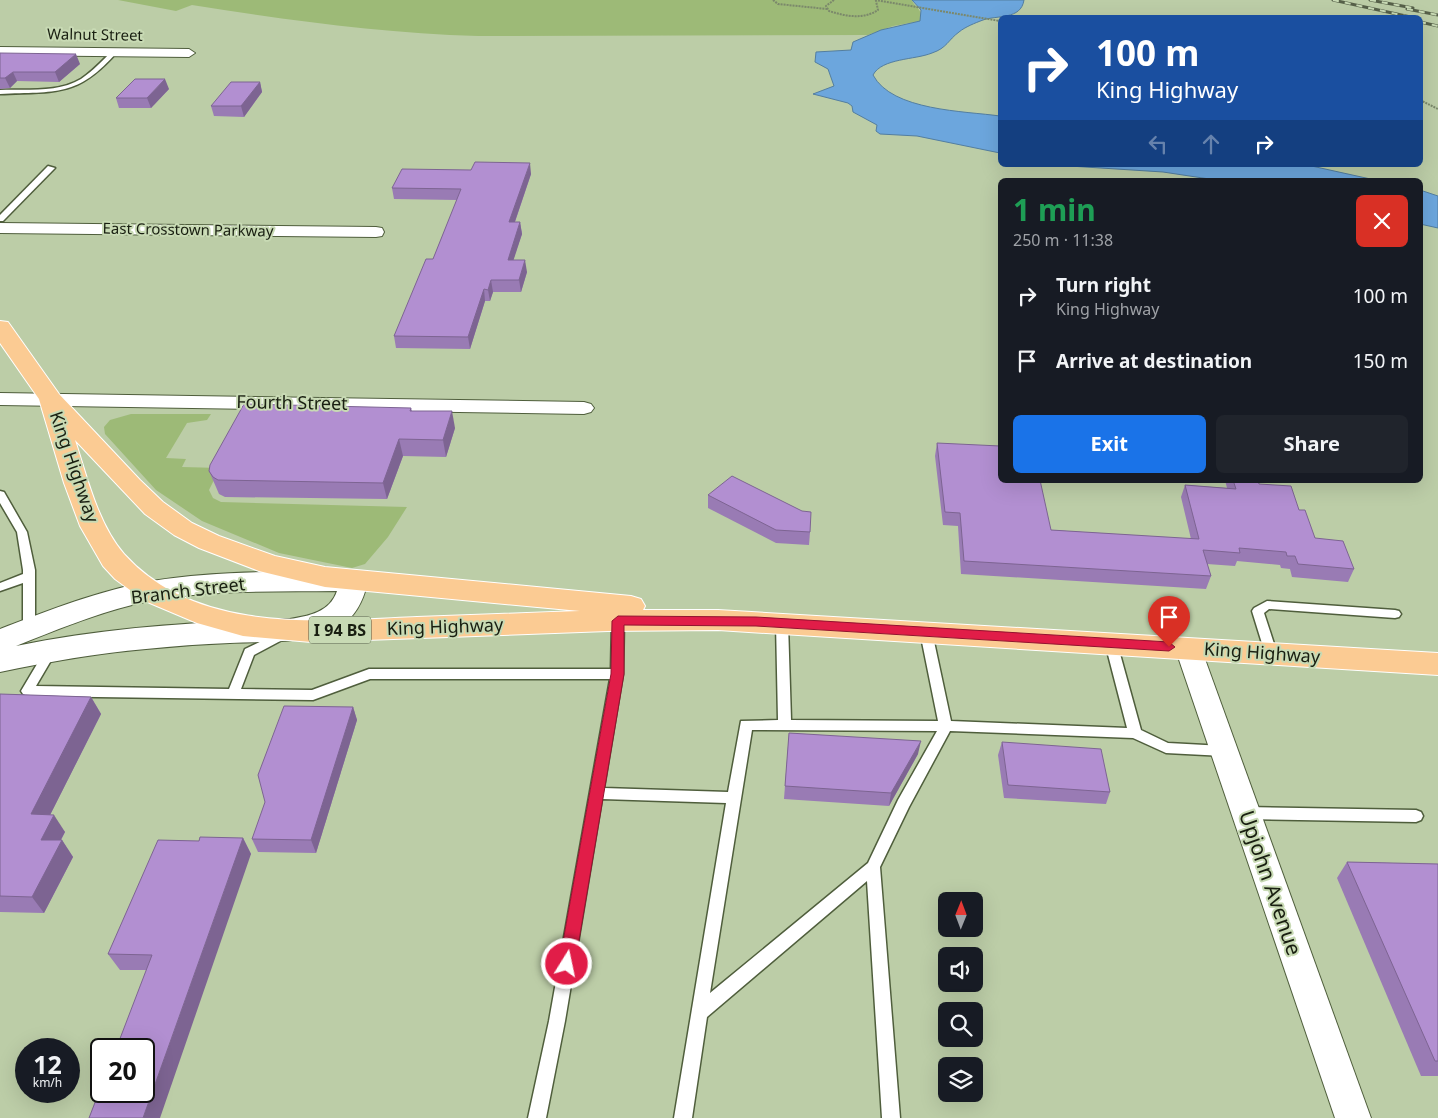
<!DOCTYPE html>
<html lang="en">
<head>
<meta charset="utf-8">
<style>
	body { margin:0; font-family:"Noto Sans",sans-serif; background:#20242c; color:#f1f3f6; height:100vh; display:flex; flex-direction:column; font-size:19px; white-space:nowrap }
	* { box-sizing:border-box; margin:0 }
	p { font-size:16px; color:#9ea1a6 }
	.icon { flex:none; width:28px; height:28px; fill:none; stroke:currentColor; stroke-width:2; stroke-linecap:round; stroke-linejoin:round }
	.map { position:relative; flex:1; overflow:hidden }
	.details { position:absolute; left:998px; top:178px; width:425px; height:305px; display:flex; flex-direction:column; background:#171b24; border-radius:8px; box-shadow:0 5px 20px #0002 }
	.details>* { flex:none }
	.hud { position:absolute; left:998px; top:15px; width:425px; height:152px; border-radius:8px; box-shadow:0 5px 20px #0002; background:#1a4fa0; color:#fff; overflow:hidden }
	.needle { width:32px; rotate:1deg }
	.controls { position:absolute; left:938px; top:892px; display:grid; gap:10px }
	.controls a { display:grid; place-items:center; width:45px; height:45px; border-radius:8px; background:#171b24; box-shadow:0 5px 20px #0002; font-size:25px }
	.speed { position:absolute; left:15px; top:1038px; display:flex; gap:10px; font-size:25px; font-weight:700; text-align:center }
	.speed>* { display:grid; place-content:center; width:65px; height:65px; border-radius:50%; background:#171b24; box-shadow:0 5px 20px #0002; line-height:1 }
	.speed small { font-size:12px; font-weight:400 }
	.speed .limit { border:2px solid #111; border-radius:8px; background:#fff; color:#111 }
	.pin { position:absolute; display:grid; place-items:center; width:42px; height:42px; color:#fff; margin:-51px -21px; border-radius:50% 50% 50% 0; rotate:-45deg; box-shadow:0 0 5px #0007 }
	.pin .icon { rotate:45deg }
	.me { position:absolute; width:55px; margin:-28px; rotate:10deg; stroke-linejoin:round; filter:drop-shadow(0 0 4px #0008) }
	.turn { display:flex; align-items:center; gap:18px; height:105px; padding:0 15px; font-size:22px }
	.turn .icon { width:65px; height:65px; stroke-width:2.5 }
	.turn b { display:block; font-size:35px; line-height:42px }
	.lanes { display:flex; align-items:center; height:48px; padding:0 15px; background:#0003; justify-content:center; gap:25px; direction:ltr }
	.lanes .off { opacity:.35 }
	.round { display:grid; place-items:center; flex:none; width:52px; height:52px; border-radius:8px; background:#20242c }
	.overview { display:flex; align-items:center; justify-content:space-between; height:85px; padding:0 15px }
	h1 { font-size:30px; font-weight:700; line-height:38px; color:#1e9e55 }
	.cta { display:flex; gap:10px; margin-top:auto; padding:10px 15px }
	.cta a { flex:1; height:58px; border-radius:8px; background:#1a73e8; color:#fff; font-size:20px; font-weight:700; line-height:58px; text-align:center }
	.cta a+a { background:#20242c; color:#f1f3f6 }
	ul { padding:0; list-style:none }
	li { display:flex; align-items:center; gap:15px; height:65px; padding:0 15px }
	li div { flex:1 }
	li b { display:block; font-size:19px }
	li em { font-style:normal }
	.map>svg:first-child { display:block }
</style>
</head>
<body>
<div class="map">
<svg width="1438" height="1118" viewBox="0 0 1438 1118">
	<rect width="100%" height="100%" fill="#bccda7"/>
	<g fill="#9dba77">
		<path d="M118 0H912C915 9 922 6 921 21L893 26 868 35 478 36C381 33 287 20 192 5L176 11Z"/>
		<path d="M131 414H211L207 420 187 423 166 458 186 459 182 467 220 468 209 490 213 498 221 502 407 507 388 537 365 564 352 568 279 553 202 521 156 490 105 434 104 427 110 420Z"/>
	</g>
	<g fill="#6ca6dd" stroke="#537ea0">
		<path d="M912 0H1024C1021 20 997 15 983 20 975 23 965 27 959 32 948 40 947 48 932 53 915 60 882 58 873 75 892 111 965 111 1000 116V153L917 136 880 134 876 131 877 125 853 112 852 106 848 103 813 94 834 86 828 69 815 62 816 52 851 50 853 42 881 30 920 21 921 10Z"/>
		<path d="M1054 165H1307L1375 180H1216L1163 172Z"/>
		<path d="M1420 190 1438 196V228L1420 224Z"/>
	</g>
	<g fill="none" stroke-linecap="round" stroke-linejoin="round">
		<defs>
			<g id="service">
				<path d="M113 50 118 51C77 98 57 91 0 94V90C26 89 58 93 81 79 93 71 103 60 113 50Z"/>
				<path d="M48 166 55 168 3 221H0V215Z"/>
				<path d="M0 491 4 492 27 532 35 570V630L33 633H25L23 630V583L0 591V583L23 574V570L17 532 0 503Z"/>
				<path d="M1267 601 1395 610 1399 611 1401 614 1399 617 1395 618 1269 609 1264 613 1277 653 1275 656H1267L1265 653 1252 611 1254 608Z"/>
				<path d="M618 617 622 618 624 621 623 674 604 788 728 792 741 721 778 720 776 623 778 620H786L788 623 791 720 938 721 920 632 922 629H930L932 632 951 721 1127 728 1105 643 1107 640H1115L1117 643 1141 730 1168 743 1224 746 1229 747 1231 751 1229 755 1224 756 1166 753 1133 738 950 731 909 807 880 867 900 1118H882L867 881 707 1017 692 1118H674L726 803 602 799 565 1021 546 1118H528L549 1021 610 679H370L313 700 27 696 23 694 21 691 46 649H54L56 652 36 686 229 689 245 649 280 632 284 633 286 636 284 639 254 655 241 689 312 690 369 669H611L612 621 614 618ZM752 730 937 731 898 800 868 863 710 993Z"/>
				<path d="M1246 807 1416 810 1421 812 1423 816 1421 820 1416 822 1246 819 1241 817 1239 813 1241 809Z"/>
			</g>
			<g id="minor">
				<path d="M0 47 189 49 195 53 189 57 0 55Z"/>
				<path d="M0 223 376 227 382 228 384 232 382 236 376 237 0 233Z"/>
				<path d="M0 393 584 402 591 404 594 408 591 412 584 414 0 405Z"/>
				<path d="M1188 639 1197 641 1201 648 1371 1118H1335L1175 648 1179 641Z"/>
			</g>
			<path id="tertiary" d="M354 571 364 574 368 581C364 598 357 616 341 625 309 645 266 641 230 643 202 644 174 646 146 649 97 653 48 662 0 672V629C50 610 100 590 152 581 219 570 287 572 354 571ZM337 591C330 612 309 616 290 619 198 622 106 627 16 646 54 631 92 615 132 605 198 589 269 592 337 591Z"/>
			<path id="primary" d="M0 321 8 322 59 394 140 480 163 502 192 523 219 536 275 556 325 567 631 596 641 599 645 606 643 610H718L1438 653V675L718 630 608 631 311 642 243 636 197 623 145 601 115 579 103 566 80 526 64 483 39 399 0 343ZM75 440 145 514 174 535 199 548 259 571 325 587 580 611C526 613 471 615 417 617 320 621 197 635 124 554 98 524 87 477 75 440Z"/>
		</defs>
		<use href="#service" stroke="#4f5e3c" stroke-width="3"/>
		<use href="#minor" stroke="#4f5e3c" stroke-width="2"/>
		<use href="#tertiary" stroke="#4f5e3c" stroke-width="2"/>
		<use href="#primary" stroke="#fff" stroke-width="2"/>
		<g stroke="#7b886b" stroke-width="2" stroke-dasharray="2 1" stroke-linecap="butt">
			<path d="M773 0 778 4 827 9"/>
			<path d="M834 0 826 6 829 11C845 16 863 20 878 10L876 1"/>
			<path d="M875 0 1000 21"/>
			<path d="M1420 100 1438 109"/>
		</g>
		<use href="#service" fill="#fff" fill-rule="evenodd"/>
		<use href="#minor" fill="#fff" fill-rule="evenodd"/>
		<use href="#tertiary" fill="#fff" fill-rule="evenodd"/>
		<use href="#primary" fill="#fbcb93" fill-rule="evenodd"/>
		<defs>
			<g id="rail">
				<path d="M1333 0 1415 18"/>
				<path d="M1370 0 1413 8"/>
				<path d="M1407 9 1438 15"/>
				<path d="M1420 22 1438 26"/>
			</g>
		</defs>
		<use href="#rail" stroke="#566049" stroke-width="3"/>
		<use href="#rail" stroke="#c8dab4" stroke-width="2" stroke-dasharray="6" stroke-linecap="butt"/>
	</g>
	<g fill="#997bb4">
		<path d="M0 53 80 64 59 82 17 81 10 88 0 89Z"/>
		<path d="M260 82 262 92 244 117 214 116 211 106Z"/>
		<path d="M169 89 151 108H119L116 98Z"/>
		<path d="M531 174 515 222H520L522 234 513 260 527 272 521 292H493L490 301H485L470 349 396 348 394 336 433 259 457 200 394 199 392 188Z"/>
		<path d="M411 408 412 411 455 428 446 457 403 456 387 499 225 497 219 494 216 487 209 471Z"/>
		<path d="M937 443 1051 530 1191 539 1181 497 1185 485 1227 488 1225 480H1258L1259 484 1299 510 1315 538 1354 569 1348 582 1292 577 1290 569 1281 568 1280 565 1237 561 1235 566 1207 564 1211 576 1206 589 961 574 958 526 943 525 935 456Z"/>
		<path d="M708 495 810 532 809 545 776 543 708 508Z"/>
		<path d="M0 694 91 697 101 714 50 815 65 832 61 840H62L73 857 44 913 0 912Z"/>
		<path d="M353 707 357 720 316 853 258 852 252 839Z"/>
		<path d="M789 733 918 754 889 806 784 799Z"/>
		<path d="M1002 742 1110 792 1106 804 1004 798 998 755Z"/>
		<path d="M243 838 251 854 146 970H120L108 954 199 841Z"/>
		<path d="M1347 862 1438 864V1076H1421L1337 878Z"/>
	</g>
	<g fill="#7d6492">
		<path d="M76 54 80 64 59 82 55 72Z"/>
		<path d="M13 72 17 81 10 88 5 78Z"/>
		<path d="M165 79 169 89 151 108 147 98Z"/>
		<path d="M260 82 262 92 244 117 241 106Z"/>
		<path d="M530 163 531 174 511 233 509 222Z"/>
		<path d="M520 222 522 234 510 271 508 260Z"/>
		<path d="M525 260 527 272 521 292 519 280Z"/>
		<path d="M491 280 493 292 490 301 488 290Z"/>
		<path d="M484 289 485 301 470 349 468 337Z"/>
		<path d="M452 411 455 428 446 457 443 440Z"/>
		<path d="M399 439 403 456 387 499 383 483Z"/>
		<path d="M91 697 101 714 42 831 31 814Z"/>
		<path d="M353 707 357 720 316 853 311 840Z"/>
		<path d="M921 741 918 754 889 806 891 793Z"/>
		<path d="M54 815 65 832 52 856 41 840Z"/>
		<path d="M243 838 251 854 160 1118H143Z"/>
		<path d="M62 840 73 857 44 913 32 897Z"/>
	</g>
	<g fill="#b28fd1" stroke="#7d6492">
		<path d="M0 53 76 54 55 72H13L5 78H0Z"/>
		<path d="M135 79H165L147 98H116Z"/>
		<path d="M231 82H260L241 106H211Z"/>
		<path d="M475 162 530 163 509 222H520L508 260H525L519 280H491L488 290 484 289 468 337 394 336 426 259H433L461 189 392 188 402 169 471 170Z"/>
		<path d="M244 404 411 408 410 411H452L443 440 399 439 383 483 218 480 213 477 209 471 210 465Z"/>
		<path d="M937 443 1000 446V480H1040L1051 530 1199 539 1185 485 1236 489 1233 480H1258L1259 484 1291 486 1299 510H1305L1315 538 1343 541 1354 569 1298 564 1295 556H1287L1286 552 1239 548 1240 553 1203 550 1211 576 964 561 960 513 945 512Z"/>
		<path d="M732 476 802 511 811 512 810 532 776 530 708 495Z"/>
		<path d="M0 694 91 697 31 814 54 815 41 840H62L32 897 0 896Z"/>
		<path d="M284 706 353 707 311 840 252 839 265 802 258 775Z"/>
		<path d="M789 733 921 741 891 793 785 786Z"/>
		<path d="M1002 742 1101 749 1110 792 1008 785Z"/>
		<path d="M200 837 243 838 143 1118H89L101 1087V1091H144V1049H116L152 955 108 954 158 840 199 841Z"/>
		<path d="M1347 862 1438 864V1061H1435Z"/>
	</g>
	<path fill="#e11d48" stroke="#92132f" d="M618 616 756 617 1169 642 1175 647 1169 651 756 626 624 625V674L575 964 572 969 567 971 561 969 559 964 611 674 612 621Z"/>
	<g text-anchor="middle" stroke-width="4" stroke-linejoin="round" paint-order="stroke">
		<g font-size="15" fill="#191f11" stroke="#c8dab4">
			<text transform="translate(95 35) rotate(1)" y="5">Walnut Street</text>
			<text transform="translate(188 230) rotate(1)" y="5">East Crosstown Parkway</text>
		</g>
		<rect fill="#c8dab4" stroke="#4e5742" stroke-width="1" x="309" y="616.5" width="62" height="27" rx="4"/>
		<g font-size="16" font-weight="bold" fill="#191f11">
			<text x="340" y="636">I 94 BS</text>
		</g>
		<g font-size="18" fill="#191f11" stroke="#c8dab4">
			<text transform="translate(292 403) rotate(1)" y="6">Fourth Street</text>
			<text transform="translate(74 467) rotate(71)" y="6">King Highway</text>
			<text transform="translate(188 591) rotate(-7)" y="6">Branch Street</text>
			<text transform="translate(445 627) rotate(-2)" y="6">King Highway</text>
			<text transform="translate(1262 653) rotate(4)" y="6">King Highway</text>
		</g>
		<g font-size="21" fill="#191f11" stroke="#c8dab4">
			<text transform="translate(1270 883) rotate(71)" y="7">Upjohn Avenue</text>
		</g>
	</g>
</svg>
<div class="controls">
<a><svg class="needle" viewBox="-14 -14 28 28"><path d="M0-13l5 13h-10z" fill="#e53935"/><path d="M0 13l5-13h-10z" fill="#9ea1a6"/></svg></a>
<a><svg class="icon" aria-label="sound" viewBox="0 0 24 24"><path d="M4 9h4l5-4v14l-5-4H4zM17 9q2 3 0 6"/></svg></a>
<a><svg class="icon" aria-label="search" viewBox="0 0 24 24"><circle cx="10" cy="10" r="6"/><path d="M15 15l6 6"/></svg></a>
<a><svg class="icon" aria-label="layers" viewBox="0 0 24 24"><path d="M12 4l9 5-9 5-9-5zM3 14l9 5 9-5"/></svg></a>
</div>
<div class="speed"><div>12<small>km/h</small></div><div class="limit">20</div></div>
<div class="pin" style="left:1169px;top:647px;background:#d93025"><svg class="icon" aria-label="arrive" viewBox="0 0 24 24"><path d="M6 21V4h12l-3 4 3 4H6"/></svg></div>
<svg class="me" style="left:567px;top:964px" viewBox="-20 -20 40 40"><circle r="17" fill="#e11d48" stroke="#fff" stroke-width="3"/><path d="M0-11L8 9 0 5-8 9z" fill="#fff"/></svg>
<div class="hud">
<div class="turn"><svg class="icon" aria-label="right" viewBox="0 0 24 24"><path d="M7 20v-9h11M14 6l5 5-5 5"/></svg><div><b>100 m</b>King Highway</div></div>
<div class="lanes"><svg class="icon off" aria-label="left" viewBox="0 0 24 24"><path d="M17 20v-9H6M10 6l-5 5 5 5"/></svg><svg class="icon off" aria-label="ahead" viewBox="0 0 24 24"><path d="M12 20V5M6 11l6-6 6 6"/></svg><svg class="icon" aria-label="right" viewBox="0 0 24 24"><path d="M7 20v-9h11M14 6l5 5-5 5"/></svg></div>
</div>
<section class="details">
<div class="overview"><div><h1>1 min</h1><p>250 m · 11:38</p></div><a class="round" style="background:#d93025;color:#fff"><svg class="icon" aria-label="close" viewBox="0 0 24 24"><path d="M6 6l12 12M18 6L6 18"/></svg></a></div>
<ul>
<li><svg class="icon" aria-label="right" viewBox="0 0 24 24"><path d="M7 20v-9h11M14 6l5 5-5 5"/></svg><div><b>Turn right</b><p>King Highway</p></div><em>100 m</em></li>
<li><svg class="icon" aria-label="arrive" viewBox="0 0 24 24"><path d="M6 21V4h12l-3 4 3 4H6"/></svg><div><b>Arrive at destination</b></div><em>150 m</em></li>
</ul>
<div class="cta"><a>Exit</a><a>Share</a></div>
</section>
</div>
</body>
</html>
